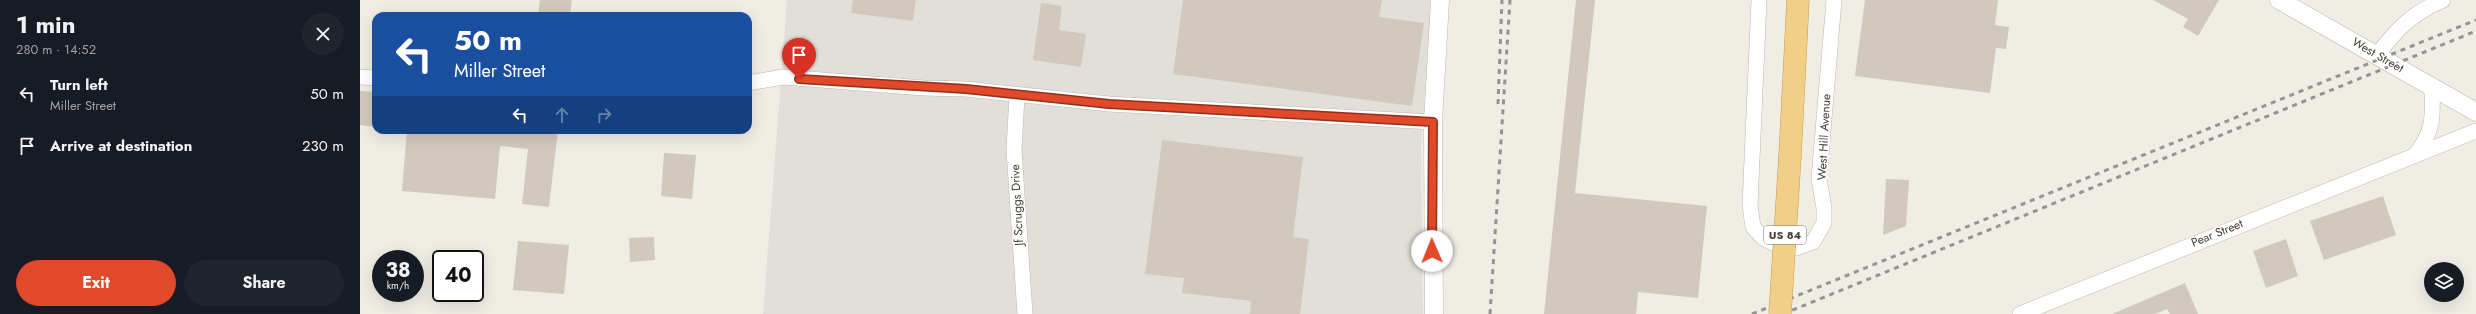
<!DOCTYPE html>
<html lang="en">
<head>
<meta charset="utf-8">
<style>
	body { margin:0; font-family:Jost,sans-serif; background:#20242c; color:#f1f3f6; height:100vh; display:flex; flex-direction:column; font-size:15px; white-space:nowrap }
	* { box-sizing:border-box; margin:0 }
	p { font-size:13px; color:#9ea1a6 }
	.icon { flex:none; width:22px; height:22px; fill:none; stroke:currentColor; stroke-width:2; stroke-linecap:round; stroke-linejoin:round }
	.map { position:relative; flex:1; overflow:hidden }
	.panel { display:flex; flex-direction:column; background:#171b24; width:360px }
	.panel>* { flex:none }
	.hud { position:absolute; left:12px; top:12px; width:380px; height:122px; border-radius:12px; box-shadow:0 4px 16px #0002; background:#1a4fa0; color:#fff; overflow:hidden }
	.tools { position:absolute; left:2064px; top:262px; display:grid; gap:8px }
	.tools a { display:grid; place-items:center; width:40px; height:40px; border-radius:50%; background:#171b24; box-shadow:0 4px 16px #0002; font-size:20px }
	.speed { position:absolute; left:12px; top:250px; display:flex; gap:8px; font-size:20px; font-weight:700; text-align:center }
	.speed>* { display:grid; place-content:center; width:52px; height:52px; border-radius:50%; background:#171b24; box-shadow:0 4px 16px #0002; line-height:1 }
	.speed small { font-size:10px; font-weight:400 }
	.speed .limit { border:2px solid #111; border-radius:6px; background:#fff; color:#111 }
	.pin { position:absolute; display:grid; place-items:center; width:34px; height:34px; color:#fff; margin:-41px -17px; border-radius:50% 50% 50% 0; rotate:-45deg; box-shadow:0 0 4px #0007 }
	.pin .icon { rotate:45deg }
	.me { position:absolute; width:44px; margin:-22px; rotate:359deg; stroke-linejoin:round; filter:drop-shadow(0 0 3px #0008) }
	.turn { display:flex; align-items:center; gap:14px; height:84px; padding:0 16px; font-size:18px }
	.turn .icon { width:52px; height:52px; stroke-width:2.5 }
	.turn b { display:block; font-size:28px; line-height:34px }
	.lanes { display:flex; align-items:center; height:38px; padding:0 16px; background:#0003; justify-content:center; gap:20px; direction:ltr }
	.lanes .off { opacity:.35 }
	.round { display:grid; place-items:center; flex:none; width:42px; height:42px; border-radius:21px; background:#20242c }
	.summary { display:flex; align-items:center; justify-content:space-between; height:68px; padding:0 16px }
	h1 { font-size:24px; font-weight:700; line-height:30px }
	.primary-button { display:flex; gap:8px; margin-top:auto; padding:8px 16px }
	.primary-button a { flex:1; height:46px; border-radius:24px; background:#e1492b; color:#fff; font-size:16px; font-weight:700; line-height:46px; text-align:center }
	.primary-button a+a { background:#20242c; color:#f1f3f6 }
	ul { padding:0; list-style:none }
	li { display:flex; align-items:center; gap:12px; height:52px; padding:0 16px }
	li div { flex:1 }
	li b { display:block; font-size:15px }
	li em { font-style:normal }
	main { display:flex; flex:1; min-height:0 }
	.map>svg:first-child { display:block }
</style>
</head>
<body>
<main>
<section class="panel">
<div class="summary"><div><h1>1 min</h1><p>280 m · 14:52</p></div><a class="round"><svg class="icon" aria-label="close" viewBox="0 0 24 24"><path d="M6 6l12 12M18 6L6 18"/></svg></a></div>
<ul>
<li><svg class="icon" aria-label="left" viewBox="0 0 24 24"><path d="M17 20v-9H6M10 6l-5 5 5 5"/></svg><div><b>Turn left</b><p>Miller Street</p></div><em>50 m</em></li>
<li><svg class="icon" aria-label="arrive" viewBox="0 0 24 24"><path d="M6 21V4h12l-3 4 3 4H6"/></svg><div><b>Arrive at destination</b></div><em>230 m</em></li>
</ul>
<div class="primary-button"><a>Exit</a><a>Share</a></div>
</section>
<div class="map">
<svg width="2116" height="314" viewBox="0 0 2116 314">
	<rect width="100%" height="100%" fill="#f0ede5"/>
	<path fill="#e2dfda" d="M427 0H1072L1061 146 1063 314H403Z"/>
	<g fill="#d1c9bc">
		<path d="M180 0H212L210 16H178Z"/>
		<path d="M493 0H556L553 21 491 13Z"/>
		<path d="M823 0H1022L1019 17 1064 23 1052 106 813 74Z"/>
		<path d="M1216 0H1235L1215 193 1347 206 1338 298 1278 292 1276 314H1184Z"/>
		<path d="M1505 0H1638L1635 25 1649 27 1646 49 1636 48 1630 93 1495 76Z"/>
		<path d="M1793 0H1859L1838 36 1823 27 1828 19Z"/>
		<path d="M681 3 702 6 699 30 726 34 721 67 673 60Z"/>
		<path d="M0 91 16 92V127L0 125Z"/>
		<path d="M47 130H198L189 207 162 204 168 149 140 146 135 199 42 191Z"/>
		<path d="M802 140 943 157 933 237 949 239 940 314H890L891 301 822 293 824 278 785 274Z"/>
		<path d="M304 153 336 155 332 199 301 196Z"/>
		<path d="M1526 179 1549 180 1546 226 1523 235Z"/>
		<path d="M2023 196 2036 235 1964 260 1950 221Z"/>
		<path d="M294 237 295 260 270 262 269 238Z"/>
		<path d="M1926 239 1938 276 1906 288 1893 251Z"/>
		<path d="M158 241 209 245 204 294 153 290Z"/>
		<path d="M1825 283 1838 314H1810L1807 309 1795 314H1752Z"/>
	</g>
	<g fill="none" stroke-linecap="round" stroke-linejoin="round">
		<defs>
			<g id="minor">
				<path d="M1399 0 1390 205 1393 227 1403 238 1415 244 1436 248 1453 242 1464 223V208L1459 179 1474 0"/>
				<path d="M2017 55C2037 29 2052 13 2083 0"/>
				<path d="M0 77 16 78"/>
				<path d="M388 83 423 77 564 88 606 89 749 104 1073 122"/>
				<path d="M657 95 654 150 665 314"/>
				<path d="M2056 154C2074 130 2073 117 2072 88"/>
				<path d="M1660 314 2116 131"/>
			</g>
			<g id="tertiary">
				<path d="M1919 0 2116 112"/>
				<path d="M1074 314 1073 122 1080 0"/>
			</g>
			<path id="trunk" d="M1430 156 1438 0"/>
		</defs>
		<use href="#minor" stroke="#beb7ac" stroke-width="16"/>
		<use href="#tertiary" stroke="#beb7ac" stroke-width="19"/>
		<use href="#trunk" stroke="#cb9b44" stroke-width="23"/>
		<use href="#minor" stroke="#fff" stroke-width="15"/>
		<use href="#tertiary" stroke="#fff" stroke-width="18"/>
		<use href="#trunk" stroke="#f0d088" stroke-width="22"/>
		<g stroke="#949494" stroke-width="3" stroke-dasharray="5 5" stroke-linecap="butt">
			<path d="M1138 104 1142 0"/>
			<path d="M1130 314 1150 0"/>
			<path d="M1392 314 2116 20"/>
			<path d="M1423 314 2116 31"/>
		</g>
		<defs>
			<path id="trunk-bridge" d="M1420 314 1430 156"/>
		</defs>
		<use href="#trunk-bridge" stroke="#cb9b44" stroke-width="23" stroke-linecap="butt"/>
		<use href="#trunk-bridge" stroke="#f0d088" stroke-width="22"/>
	</g>
	<g fill="none" stroke-linecap="round" stroke-linejoin="round">
		<defs>
			<path id="route" d="M439 79 606 89 749 104 1073 122 1072 251"/>
		</defs>
		<use href="#route" stroke="#922f1c" stroke-width="10"/>
		<use href="#route" stroke="#e1492b" stroke-width="7"/>
	</g>
	<g text-anchor="middle" stroke-width="3.5" stroke-linejoin="round" paint-order="stroke">
		<rect fill="#fff" stroke="#7b7772" stroke-width="1" x="1404" y="226" width="42" height="18" rx="3"/>
		<g font-size="11" font-weight="bold" fill="#423d35">
			<text x="1425" y="239">US 84</text>
		</g>
		<g font-size="12" fill="#423d35" stroke="#fff">
			<text transform="translate(2018 55) rotate(30)" y="4">West Street</text>
			<text transform="translate(1464 137) rotate(-87)" y="4">West Hill Avenue</text>
			<text transform="translate(657 205) rotate(-93)" y="4">Jf Scruggs Drive</text>
			<text transform="translate(1857 233) rotate(-22)" y="4">Pear Street</text>
		</g>
	</g>
</svg>
<div class="tools">
<a><svg class="icon" aria-label="layers" viewBox="0 0 24 24"><path d="M12 4l9 5-9 5-9-5zM3 14l9 5 9-5"/></svg></a>
</div>
<div class="speed"><div>38<small>km/h</small></div><div class="limit">40</div></div>
<div class="pin" style="left:439px;top:79px;background:#d93025"><svg class="icon" aria-label="arrive" viewBox="0 0 24 24"><path d="M6 21V4h12l-3 4 3 4H6"/></svg></div>
<svg class="me" style="left:1072px;top:251px" viewBox="-20 -20 40 40"><circle r="19" fill="#fff"/><path d="M0-13L10 11 0 6-10 11z" fill="#e1492b"/></svg>
<div class="hud">
<div class="turn"><svg class="icon" aria-label="left" viewBox="0 0 24 24"><path d="M17 20v-9H6M10 6l-5 5 5 5"/></svg><div><b>50 m</b>Miller Street</div></div>
<div class="lanes"><svg class="icon" aria-label="left" viewBox="0 0 24 24"><path d="M17 20v-9H6M10 6l-5 5 5 5"/></svg><svg class="icon off" aria-label="ahead" viewBox="0 0 24 24"><path d="M12 20V5M6 11l6-6 6 6"/></svg><svg class="icon off" aria-label="right" viewBox="0 0 24 24"><path d="M7 20v-9h11M14 6l5 5-5 5"/></svg></div>
</div>
</div>
</main>
</body>
</html>
